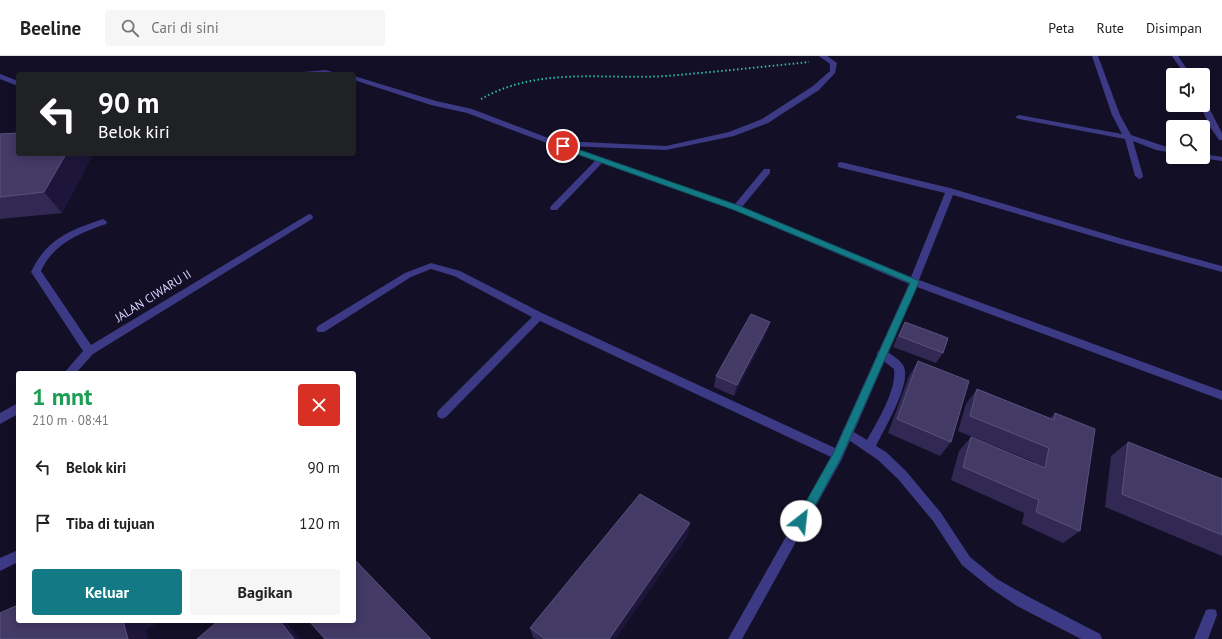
<!DOCTYPE html>
<html lang="id">
<head>
<meta charset="utf-8">
<style>
	body { margin:0; font-family:"PT Sans",sans-serif; background:#f6f6f6; color:#222; height:100vh; display:flex; flex-direction:column; font-size:15px; white-space:nowrap }
	* { box-sizing:border-box; margin:0 }
	p { font-size:13px; color:#767676 }
	.icon { flex:none; width:22px; height:22px; fill:none; stroke:currentColor; stroke-width:2; stroke-linecap:round; stroke-linejoin:round }
	.map { position:relative; flex:1; overflow:hidden }
	.drawer { position:absolute; left:16px; top:315px; width:340px; height:252px; display:flex; flex-direction:column; background:#fff; border-radius:4px; box-shadow:0 2px 10px #0003 }
	.drawer>* { flex:none }
	.hud { position:absolute; left:16px; top:16px; width:340px; height:84px; border-radius:4px; box-shadow:0 2px 10px #0003; background:#202124; color:#fff; overflow:hidden }
	.buttons { position:absolute; left:1166px; top:12px; display:grid; gap:8px }
	.buttons a { display:grid; place-items:center; width:44px; height:44px; border-radius:4px; background:#fff; box-shadow:0 2px 10px #0003; font-size:20px }
	.pin { position:absolute; display:grid; place-items:center; width:34px; height:34px; color:#fff; margin:-17px; border:2px solid #fff; border-radius:50%; box-shadow:0 1px 4px #0007 }
	.me { position:absolute; width:44px; margin:-22px; rotate:29deg; stroke-linejoin:round; filter:drop-shadow(0 0 3px #0008) }
	.turn { display:flex; align-items:center; gap:14px; height:84px; padding:0 16px; font-size:18px }
	.turn .icon { width:52px; height:52px; stroke-width:2.5 }
	.turn b { display:block; font-size:28px; line-height:34px }
	.round { display:grid; place-items:center; flex:none; width:42px; height:42px; border-radius:4px; background:#f6f6f6 }
	.summary { display:flex; align-items:center; justify-content:space-between; height:68px; padding:0 16px }
	h1 { font-size:24px; font-weight:800; line-height:30px; color:#1e9e55 }
	.cta { display:flex; gap:8px; margin-top:auto; padding:8px 16px }
	.cta a { flex:1; height:46px; border-radius:4px; background:#137a85; color:#fff; font-size:16px; font-weight:800; line-height:46px; text-align:center }
	.cta a+a { background:#f6f6f6; color:#222 }
	ul { padding:0; list-style:none }
	li { display:flex; align-items:center; gap:12px; height:56px; padding:0 16px }
	li div { flex:1 }
	li b { display:block; font-size:15px }
	li em { font-style:normal }
	header { display:flex; align-items:center; gap:24px; box-sizing:border-box; height:56px; padding:0 20px; background:#fff; border-bottom:1px solid #e0e0e0 }
	header strong { font-size:19px }
	nav { display:flex; gap:22px; margin-inline-start:auto; font-size:14px }
	.search { width:280px; height:36px; background:#f6f6f6; display:flex; align-items:center; gap:10px; box-sizing:border-box; padding:0 14px; border-radius:4px; color:#767676; font-size:15px }
	.map>svg:first-child { display:block }
</style>
</head>
<body>
<header>
<strong>Beeline</strong>
<div class="search"><svg class="icon" aria-label="search" viewBox="0 0 24 24"><circle cx="10" cy="10" r="6"/><path d="M15 15l6 6"/></svg>Cari di sini</div>
<nav><a>Peta</a><a>Rute</a><a>Disimpan</a></nav>
</header>
<div class="map">
<svg width="1222" height="583" viewBox="0 0 1222 583">
	<rect width="100%" height="100%" fill="#130f26"/>
	<g fill="none" stroke-linecap="round" stroke-linejoin="round">
		<path stroke="#2fb8b0" stroke-width="2" stroke-dasharray="1.5 2.5" stroke-linecap="butt" d="M481 43C539 10 603 24 666 20 714 16 761 11 809 6"/>
		<g fill="#3d3a85" fill-rule="evenodd">
			<path d="M882 294C889 296 901 304 904 311 911 329 884 373 876 390L886 396 906 415 941 457 970 501 997 523 1027 540 1100 578 1102 583H1081L1017 550 989 531 962 509 933 465 898 423 878 404 843 380 842 377 843 374 847 372 867 384C877 366 897 334 894 313L878 301 877 298 878 295Z"/>
			<path d="M1211 553 1216 554 1217 559 1208 583H1194L1206 554Z"/>
		</g>
		<g fill="#3d3a85" fill-rule="evenodd">
			<path d="M819 0H827L837 7 835 17 819 34 768 67 734 80 666 94 568 90 735 148 764 113H770V117L742 151 911 221 945 137 838 111V107L841 106 950 132 1123 183 1222 210V216L1123 189 953 139 919 224 1222 335V344L917 231 842 403 742 583H728L831 401 540 265 446 361 442 363 438 361 437 358 438 355 532 261 454 220 431 213 411 221 324 276H318L316 273 318 270 405 217 431 207 460 215 542 257 835 392 909 228 734 154 602 107 557 154H551L550 152 551 150 595 105 467 57 431 49 354 24V20L436 45 472 53 559 86 562 85 666 90 729 76 762 63 813 30 830 15V8Z"/>
			<path d="M1092 0H1098L1120 59 1131 79 1173 93V97L1156 94 1133 85 1143 120 1142 122 1139 123 1135 120 1125 83 1019 63 1015 61 1019 59 1122 78 1112 59Z"/>
			<path d="M1172 0H1178L1191 19H1185Z"/>
			<path d="M326 14 339 18H300L303 16Z"/>
			<path d="M0 18 18 25V30L0 23Z"/>
			<path d="M1203 46 1207 48 1222 77V84H1219L1210 71 1200 49H1203Z"/>
			<path d="M1203 98 1222 101V105L1200 102 1203 101Z"/>
			<path d="M309 158 312 159 313 161 312 163 93 298 76 317H64L83 295 31 216C46 184 68 175 100 164L103 163 107 166 106 168C79 177 53 188 41 215L91 289Z"/>
			<path d="M18 347V358L0 368V357Z"/>
			<path d="M18 494V506L0 515V502Z"/>
		</g>
	</g>
	<g fill="#312854">
		<path d="M0 78 18 98H93L62 157 0 163Z"/>
		<path d="M770 266 767 276 734 340 714 331 716 320Z"/>
		<path d="M905 266 943 297 936 307 893 291 899 277Z"/>
		<path d="M918 305 951 386 940 400 888 377 909 320Z"/>
		<path d="M977 333 1050 362 1055 357 1080 475 1063 487 1022 468 1024 457 951 424 959 395 971 381 1034 407V406L958 375 966 348Z"/>
		<path d="M1128 386 1222 423V500L1105 451 1111 400Z"/>
		<path d="M688 479 615 583H536L533 581 530 572Z"/>
	</g>
	<g fill="#1d163a">
		<path d="M66 98H93L62 157 44 136Z"/>
		<path d="M770 266 767 276 734 340 737 329Z"/>
		<path d="M690 467 688 479 615 583H609Z"/>
		<path d="M123 565H160L146 574 148 583H128Z"/>
		<path d="M280 565H285L300 583H294Z"/>
	</g>
	<g fill="#433a66" stroke="#5a527e">
		<path d="M18 77V98H66L44 136 0 141V78Z"/>
		<path d="M751 258 770 266 737 329 716 320Z"/>
		<path d="M905 266 948 282 943 297 899 280Z"/>
		<path d="M918 305 969 325 951 386 897 363Z"/>
		<path d="M977 333 1054 364 1055 357 1095 373 1080 475 1036 456 1039 444 963 411 971 381 1045 412 1049 392 970 360Z"/>
		<path d="M1128 386 1222 423V479L1122 438Z"/>
		<path d="M640 438 690 467 609 583H545L530 572Z"/>
		<path d="M354 503 431 583H325L309 565H354Z"/>
		<path d="M18 549V565H123L128 583H0V557Z"/>
		<path d="M218 565H280L294 583H197Z"/>
	</g>
	<path fill="#137a85" stroke="#0c4f56" d="M563 88 740 150 917 224 919 226 841 402 805 468 801 470 797 468 795 465 834 396 910 227 734 154 560 92 559 90Z"/>
	<g text-anchor="middle" stroke-width="3.5" stroke-linejoin="round" paint-order="stroke">
		<g font-size="12" fill="#d9d4ff" stroke="#130f26">
			<text transform="translate(153 240) rotate(-32)" y="4">JALAN CIWARU II</text>
		</g>
	</g>
</svg>
<div class="buttons">
<a><svg class="icon" aria-label="sound" viewBox="0 0 24 24"><path d="M4 9h4l5-4v14l-5-4H4zM17 9q2 3 0 6"/></svg></a>
<a><svg class="icon" aria-label="search" viewBox="0 0 24 24"><circle cx="10" cy="10" r="6"/><path d="M15 15l6 6"/></svg></a>
</div>
<div class="pin" style="left:563px;top:90px;background:#d93025"><svg class="icon" aria-label="arrive" viewBox="0 0 24 24"><path d="M6 21V4h12l-3 4 3 4H6"/></svg></div>
<svg class="me" style="left:801px;top:465px" viewBox="-20 -20 40 40"><circle r="19" fill="#fff"/><path d="M0-13L10 11 0 6-10 11z" fill="#137a85"/></svg>
<div class="hud">
<div class="turn"><svg class="icon" aria-label="left" viewBox="0 0 24 24"><path d="M17 20v-9H6M10 6l-5 5 5 5"/></svg><div><b>90 m</b>Belok kiri</div></div>
</div>
<section class="drawer">
<div class="summary"><div><h1>1 mnt</h1><p>210 m · 08:41</p></div><a class="round" style="background:#d93025;color:#fff"><svg class="icon" aria-label="close" viewBox="0 0 24 24"><path d="M6 6l12 12M18 6L6 18"/></svg></a></div>
<ul>
<li><svg class="icon" aria-label="left" viewBox="0 0 24 24"><path d="M17 20v-9H6M10 6l-5 5 5 5"/></svg><div><b>Belok kiri</b></div><em>90 m</em></li>
<li><svg class="icon" aria-label="arrive" viewBox="0 0 24 24"><path d="M6 21V4h12l-3 4 3 4H6"/></svg><div><b>Tiba di tujuan</b></div><em>120 m</em></li>
</ul>
<div class="cta"><a>Keluar</a><a>Bagikan</a></div>
</section>
</div>
</body>
</html>
